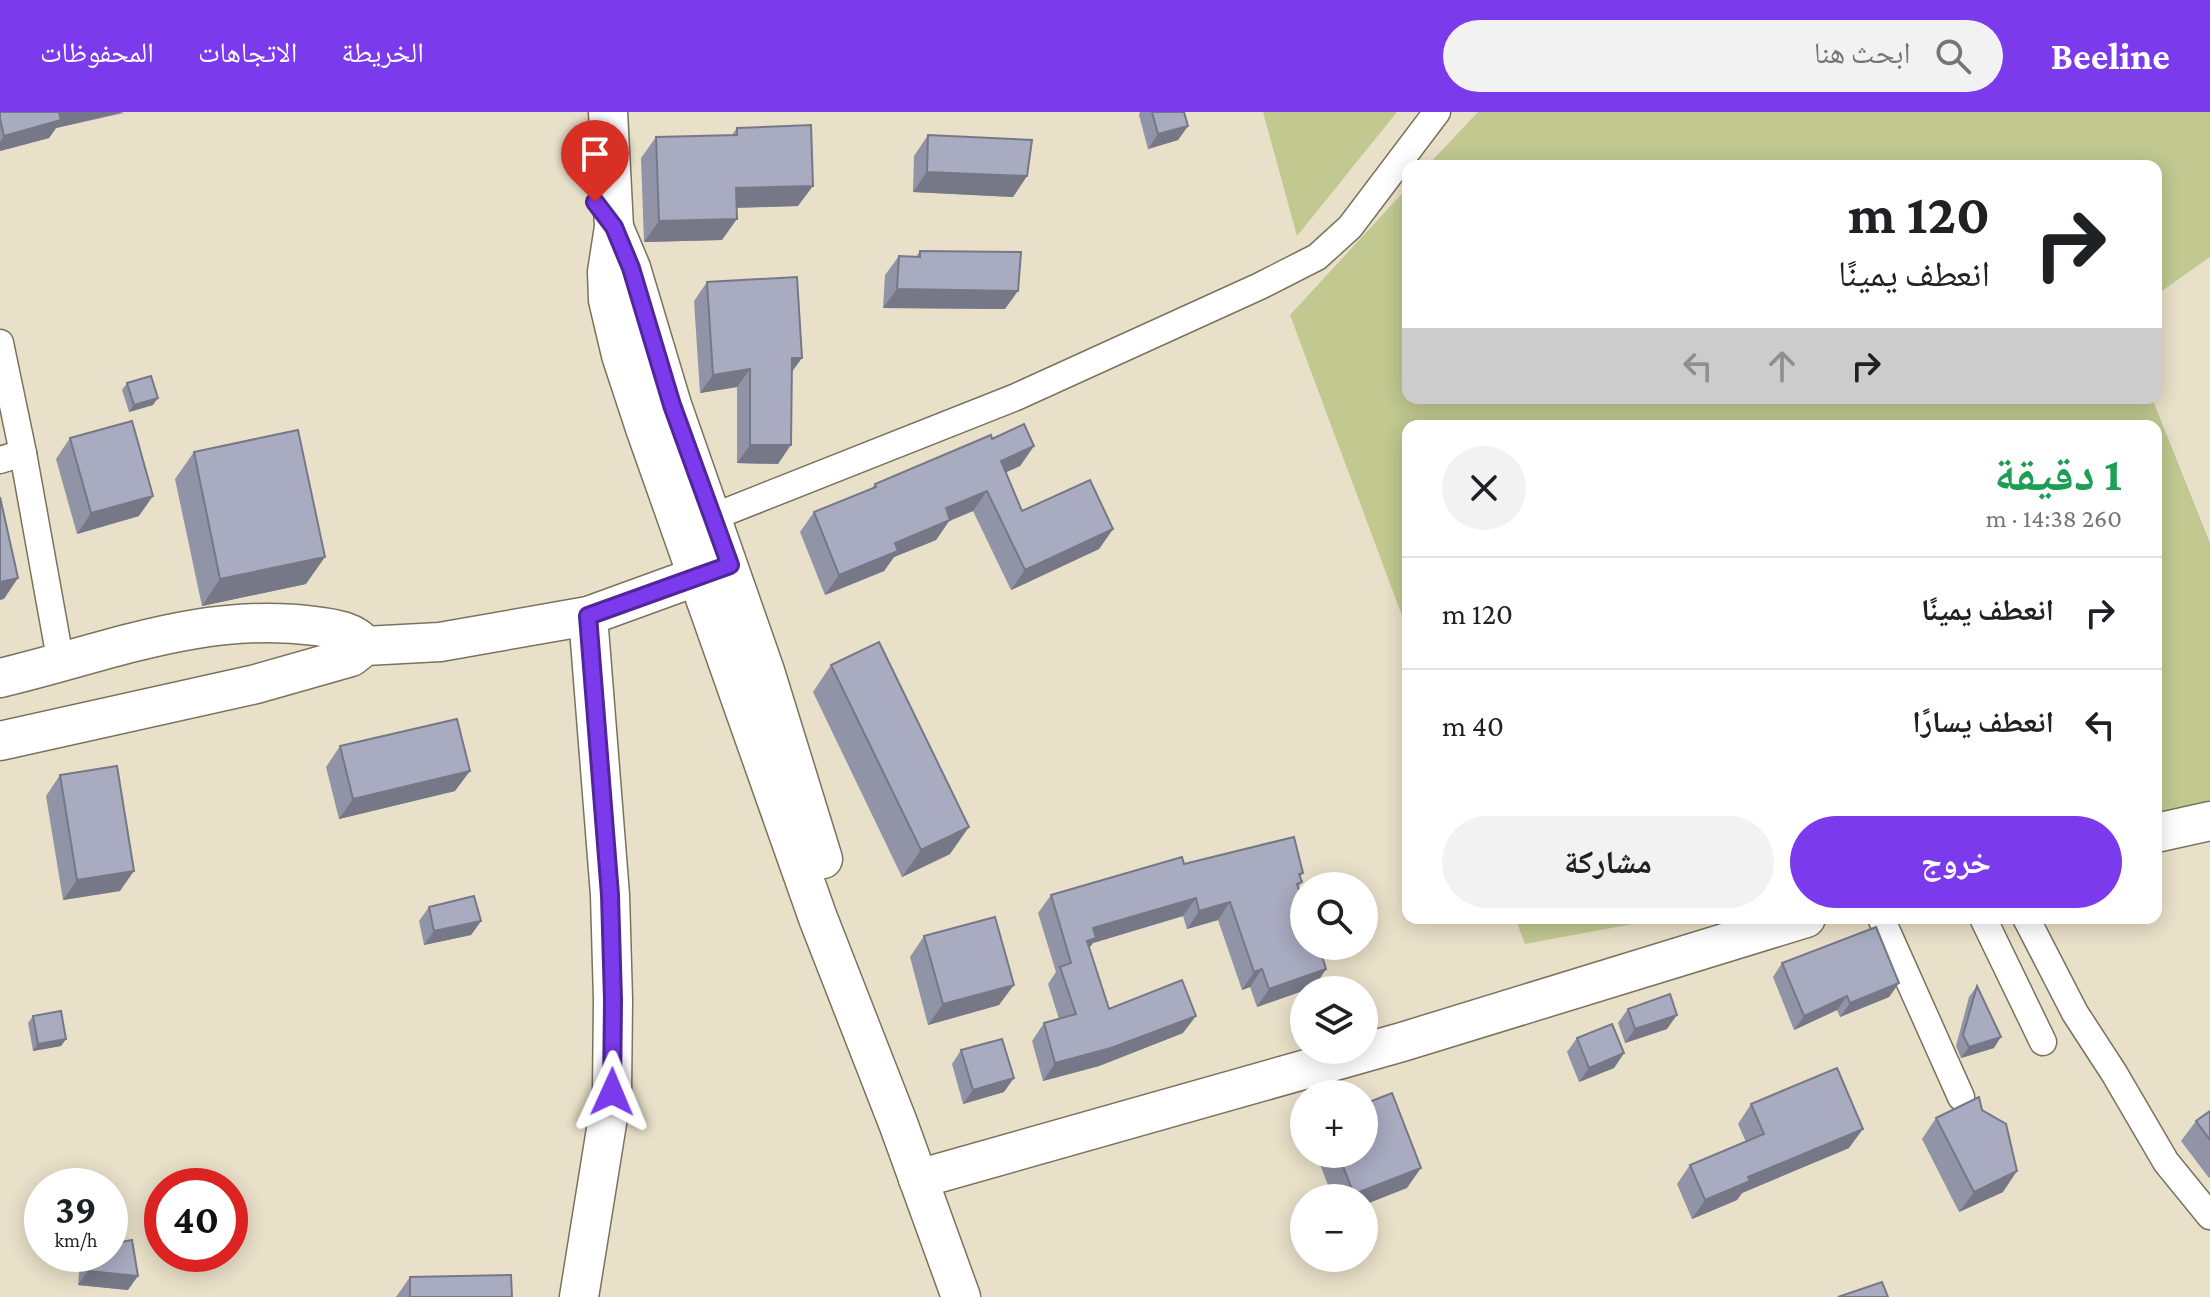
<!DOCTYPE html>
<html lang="ar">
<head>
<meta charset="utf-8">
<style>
	body { margin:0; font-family:"Crimson Pro","Noto Naskh Arabic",serif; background:#f2f2f2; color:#202124; direction:rtl; height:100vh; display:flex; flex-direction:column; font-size:30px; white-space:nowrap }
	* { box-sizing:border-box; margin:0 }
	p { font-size:26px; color:#757577 }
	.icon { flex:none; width:44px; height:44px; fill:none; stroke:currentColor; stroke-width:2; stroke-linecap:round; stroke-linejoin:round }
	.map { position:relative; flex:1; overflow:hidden; direction:ltr }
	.side { position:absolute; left:1402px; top:308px; width:760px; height:504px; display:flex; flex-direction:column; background:#fff; border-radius:16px; box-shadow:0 4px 20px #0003; direction:rtl }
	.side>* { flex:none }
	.hud { position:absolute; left:1402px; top:48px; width:760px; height:244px; border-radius:16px; box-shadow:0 4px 20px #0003; direction:rtl; background:#fff; color:#202124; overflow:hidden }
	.controls { position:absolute; left:1290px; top:760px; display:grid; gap:16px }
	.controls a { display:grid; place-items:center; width:88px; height:88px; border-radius:50%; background:#fff; box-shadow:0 4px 20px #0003; font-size:40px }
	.speed { position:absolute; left:24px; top:1056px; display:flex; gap:16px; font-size:40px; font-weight:700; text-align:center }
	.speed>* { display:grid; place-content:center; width:104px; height:104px; border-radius:50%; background:#fff; box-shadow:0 4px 20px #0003; line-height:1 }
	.speed small { font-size:20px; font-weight:400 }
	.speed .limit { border:12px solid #d22; background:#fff; color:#111 }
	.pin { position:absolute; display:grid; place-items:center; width:68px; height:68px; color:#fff; margin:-82px -34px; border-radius:50% 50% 50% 0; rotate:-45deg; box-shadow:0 0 8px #0007 }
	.pin .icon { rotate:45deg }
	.me { position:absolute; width:88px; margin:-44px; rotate:1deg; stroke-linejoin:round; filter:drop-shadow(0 0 6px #0008) }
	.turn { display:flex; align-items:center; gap:28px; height:168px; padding:0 40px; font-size:36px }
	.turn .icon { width:104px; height:104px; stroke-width:2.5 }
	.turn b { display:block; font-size:56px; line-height:68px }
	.lanes { display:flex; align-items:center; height:76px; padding:0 40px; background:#0003; justify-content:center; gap:40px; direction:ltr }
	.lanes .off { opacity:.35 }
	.round { display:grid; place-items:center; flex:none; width:84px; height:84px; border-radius:42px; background:#f2f2f2 }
	.headline { display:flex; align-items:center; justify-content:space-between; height:136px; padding:0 40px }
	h1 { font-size:48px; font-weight:700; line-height:60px; color:#1e9e55 }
	.button { display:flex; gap:16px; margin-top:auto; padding:16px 40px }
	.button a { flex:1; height:92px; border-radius:48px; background:#7c3aed; color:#fff; font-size:32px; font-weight:700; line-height:92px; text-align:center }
	.button a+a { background:#f2f2f2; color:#202124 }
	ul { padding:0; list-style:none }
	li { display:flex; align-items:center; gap:24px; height:112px; padding:0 40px; border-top:2px solid #e0e0e0 }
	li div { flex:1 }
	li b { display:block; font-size:30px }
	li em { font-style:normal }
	header { display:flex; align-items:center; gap:48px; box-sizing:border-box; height:112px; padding:0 40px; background:#7c3aed; color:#fff }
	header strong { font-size:38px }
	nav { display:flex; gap:44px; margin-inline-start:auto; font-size:28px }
	.search { width:560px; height:72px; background:#f2f2f2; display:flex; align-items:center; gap:20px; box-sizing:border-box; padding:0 28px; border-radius:44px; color:#757577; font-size:30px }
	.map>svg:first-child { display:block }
</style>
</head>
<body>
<header>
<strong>Beeline</strong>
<div class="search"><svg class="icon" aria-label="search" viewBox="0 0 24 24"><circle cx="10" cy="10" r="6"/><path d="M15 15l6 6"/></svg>ابحث هنا</div>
<nav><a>الخريطة</a><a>الاتجاهات</a><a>المحفوظات</a></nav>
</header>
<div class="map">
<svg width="2210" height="1185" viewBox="0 0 2210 1185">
	<rect width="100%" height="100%" fill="#e9e0c9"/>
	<g fill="#c1c991">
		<path d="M1263 0H1397L1297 124Z"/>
		<path d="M1478 0H2210V145L2156 183V54H1427Z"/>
		<path d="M1408 75V286H2152L2210 431V706L2156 715V314H1408V520L1290 203Z"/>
		<path d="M1515 806H1665L1525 832Z"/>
	</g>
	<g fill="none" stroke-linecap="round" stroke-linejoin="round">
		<defs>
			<g id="street">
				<path d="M0 231 23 341 61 552"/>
				<path d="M0 348 23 341"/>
				<path d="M713 405 1016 285 1260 174 1317 145 1350 115 1437 0"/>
				<path d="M1881 806 1961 985"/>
				<path d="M1983 806 2043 930"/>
				<path d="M2026 806 2075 901 2114 961 2166 1050 2210 1104"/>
			</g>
			<g id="secondary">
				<path d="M608 0 614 115 607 160 608 188 621 243 645 316 818 806 898 1011 961 1185"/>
				<path d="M615 118 631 156 672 293 765 559 823 747"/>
				<path d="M0 566C106 541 204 499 315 514 332 516 355 519 365 534"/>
				<path d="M0 629 256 572 351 545 365 534 440 530 588 504 720 456"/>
				<path d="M2156 721 2210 709"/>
				<path d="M918 1067 1402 930 1806 806"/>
				<path d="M579 1185 612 980 613 888 610 783 588 504"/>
			</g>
		</defs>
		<use href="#street" stroke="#7a725d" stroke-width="29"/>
		<use href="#secondary" stroke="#7a725d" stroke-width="41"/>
		<use href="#street" stroke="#fff" stroke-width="26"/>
		<use href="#secondary" stroke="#fff" stroke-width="38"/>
	</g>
	<g fill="#9193a6">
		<path d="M0 0 124 1 56 16 49 26 0 39Z"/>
		<path d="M1140 0H1184L1188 14 1178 28 1148 37 1139 3Z"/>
		<path d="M737 16 798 94 736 96 722 128 644 130 641 46 656 25 732 23Z"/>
		<path d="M928 23 1027 64 1013 85 913 80 914 44Z"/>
		<path d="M920 139 1005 197 883 196 885 163 899 144 916 145Z"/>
		<path d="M707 170 792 260 778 352 737 351V275L700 281 694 189Z"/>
		<path d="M127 271 153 293 129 300 122 278Z"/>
		<path d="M70 326 139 404 77 422 56 347Z"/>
		<path d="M992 327 1034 334 1020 354 1006 360 1022 399 1113 417 1099 437 1011 478 973 399 949 409 936 428 894 445 884 459 825 483 800 420 814 400 871 377 875 372Z"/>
		<path d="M194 340 306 472 202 494 175 367Z"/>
		<path d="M831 553 950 742 902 765 813 580Z"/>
		<path d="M340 634 455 679 339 707 326 655Z"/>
		<path d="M60 663 120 779 63 788 46 684Z"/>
		<path d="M1184 752 1303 761 1300 766 1302 770 1298 775 1326 857 1314 875 1257 895 1250 875 1242 878 1218 808 1187 817 1183 804 1093 831 1089 836 1109 897 1183 921 1099 954 1043 969 1032 929 1044 911 1059 907 1048 872 1056 860 1038 801 1051 783Z"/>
		<path d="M429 795 481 809 471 823 424 833 419 809Z"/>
		<path d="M924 824 999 893 928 913 910 845Z"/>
		<path d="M1782 851 1899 871 1889 885 1840 905 1837 898 1794 918 1773 865Z"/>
		<path d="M1977 874 1994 936 1961 946 1956 934 1969 885Z"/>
		<path d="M1628 897 1667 917 1625 931 1618 911Z"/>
		<path d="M33 904 66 927 61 934 33 939 28 911Z"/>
		<path d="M1577 926 1624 941 1614 956 1579 970 1567 940Z"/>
		<path d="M961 938 1004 980 963 992 952 952Z"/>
		<path d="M1751 992 1849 1036 1742 1081 1737 1088 1692 1107 1677 1072 1690 1053 1746 1030 1738 1012Z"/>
		<path d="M2210 999V1065L2209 1066 2181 1029 2196 1009Z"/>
		<path d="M1936 1006 2003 1080 1959 1100 1922 1027Z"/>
		<path d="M1316 1042H1364L1407 1076 1364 1086H1333Z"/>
		<path d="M86 1142H110L128 1178 78 1173 80 1150Z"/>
		<path d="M410 1165 512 1185H396Z"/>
	</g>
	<g fill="#767887">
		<path d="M62 0H124L56 16 49 26 0 39V30L4 24Z"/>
		<path d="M1188 14 1178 28 1148 37 1158 22Z"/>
		<path d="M927 60 1027 64 1013 85 913 80Z"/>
		<path d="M813 74 798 94 721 96 736 76Z"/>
		<path d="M737 107 722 128 644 130 659 109Z"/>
		<path d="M897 177 1018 179 1005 197 883 196Z"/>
		<path d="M792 246H802L789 264Z"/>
		<path d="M750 257 737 275 700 281 713 263Z"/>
		<path d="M158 286 153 293 129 300 134 293Z"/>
		<path d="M750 333H791L778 352 737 351Z"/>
		<path d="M1034 334 1020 354 987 369 1001 349Z"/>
		<path d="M987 379 973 399 949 409 936 428 894 445 884 459 825 483 839 463 895 431 946 396Z"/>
		<path d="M153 384 139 404 77 422 91 401Z"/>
		<path d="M1113 417 1099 437 1011 478 1025 458Z"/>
		<path d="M325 445 306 472 202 494 220 467Z"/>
		<path d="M18 466 4 487 0 488V470Z"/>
		<path d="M470 659 455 679 339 707 353 687Z"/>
		<path d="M969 715 950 742 902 765 921 738Z"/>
		<path d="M134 759 120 779 63 788 77 768Z"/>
		<path d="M1196 786 1183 804 1093 831 1083 844 1074 847 1093 816Z"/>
		<path d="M1230 790 1218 808 1187 817 1199 799Z"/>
		<path d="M481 809 471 823 424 833 434 819Z"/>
		<path d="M1262 857 1250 875 1242 878 1254 860Z"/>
		<path d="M1326 857 1314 875 1257 895 1269 877Z"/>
		<path d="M1899 871 1889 885 1840 905 1850 891Z"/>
		<path d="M1014 873 999 893 928 913 943 892Z"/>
		<path d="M1847 884 1837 898 1794 918 1804 904Z"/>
		<path d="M1677 903 1667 917 1625 931 1635 917Z"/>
		<path d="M1196 904 1183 921 1099 954 1043 969 1055 951Z"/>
		<path d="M2001 925 1994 936 1961 946 1969 935Z"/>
		<path d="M66 927 61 934 33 939 38 932Z"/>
		<path d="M1624 941 1614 956 1579 970 1589 956Z"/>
		<path d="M1014 966 1004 980 963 992 973 978Z"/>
		<path d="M1863 1017 1849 1036 1742 1081 1737 1088 1692 1107 1705 1088 1748 1065Z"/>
		<path d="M1421 1056 1407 1076 1364 1093V1086H1351L1354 1082Z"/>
		<path d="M2017 1059 2003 1080 1959 1100 1974 1080Z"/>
		<path d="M88 1159 138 1164 128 1178 78 1173Z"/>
	</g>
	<g fill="#a9abc1" stroke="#767887" stroke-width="2">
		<path d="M0 0H62L59 1 61 8 4 24 0 7Z"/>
		<path d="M1152 0H1184L1188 14 1158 22Z"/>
		<path d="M811 13 813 74 736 76 737 107 659 109 656 25 737 23V16Z"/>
		<path d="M928 23 1032 28 1027 64 927 60Z"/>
		<path d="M920 139 1021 140 1018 179 897 177 899 144 920 145Z"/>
		<path d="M797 165 802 246H792L791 333H750V257L713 263 707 170Z"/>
		<path d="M151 264 158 286 134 293 127 271Z"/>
		<path d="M132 309 153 384 91 401 70 326Z"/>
		<path d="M1024 312 1034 334 1001 349 1022 399 1090 368 1113 417 1025 458 987 379 946 396 950 408 895 431 898 439 839 463 814 400 876 375 875 372 991 323 992 327Z"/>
		<path d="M298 318 325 445 220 467 194 340Z"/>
		<path d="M0 385 18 466 0 470Z"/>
		<path d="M879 530 969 715 921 738 831 553Z"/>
		<path d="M457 607 470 659 353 687 340 634Z"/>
		<path d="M117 654 134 759 77 768 60 663Z"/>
		<path d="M1294 725 1303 761 1299 762 1302 770 1297 772 1304 792V834H1319L1326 857 1269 877 1262 857 1254 860 1230 790 1199 799 1196 786 1093 816 1096 826 1087 829 1109 897 1182 868 1196 904 1111 936 1055 951 1044 911 1076 902 1060 855 1071 851 1051 783 1182 745 1184 752Z"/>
		<path d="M474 784 481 809 434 819 429 795Z"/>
		<path d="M995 805 1014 873 943 892 924 824Z"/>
		<path d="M1876 815 1899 871 1850 891 1847 884 1804 904 1782 851Z"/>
		<path d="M1977 874 2001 925 1969 935 1963 923Z"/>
		<path d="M1670 882 1677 903 1635 917 1628 897Z"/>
		<path d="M61 899 66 927 38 932 33 904Z"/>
		<path d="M1612 912 1624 941 1589 956 1577 926Z"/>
		<path d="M1002 927 1014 966 973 978 961 938Z"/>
		<path d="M1837 956 1863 1017 1748 1065 1750 1069 1705 1088 1690 1053 1764 1022 1751 992Z"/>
		<path d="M1392 981 1421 1056 1354 1082 1338 1042H1364V992Z"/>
		<path d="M1979 985 1982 998 2006 1012 2017 1059 1974 1080 1936 1006Z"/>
		<path d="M2210 999V1028L2196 1009Z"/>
		<path d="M132 1128 138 1164 88 1159 89 1142H110V1132Z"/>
		<path d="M511 1163 512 1185H410V1165Z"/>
		<path d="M1882 1170 1888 1185H1838Z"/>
	</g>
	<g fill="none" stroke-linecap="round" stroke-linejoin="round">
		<defs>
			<path id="route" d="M595 90 614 115 631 156 672 293 730 453 588 504 610 783 613 888 612 980"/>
		</defs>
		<use href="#route" stroke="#51269a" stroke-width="20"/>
		<use href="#route" stroke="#7c3aed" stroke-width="14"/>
	</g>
</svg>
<div class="controls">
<a><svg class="icon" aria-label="search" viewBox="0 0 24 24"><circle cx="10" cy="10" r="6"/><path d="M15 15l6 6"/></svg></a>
<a><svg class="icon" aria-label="layers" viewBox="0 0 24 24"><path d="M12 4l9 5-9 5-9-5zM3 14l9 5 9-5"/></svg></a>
<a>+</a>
<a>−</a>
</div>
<div class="speed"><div>39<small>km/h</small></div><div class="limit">40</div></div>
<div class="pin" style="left:595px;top:90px;background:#d93025"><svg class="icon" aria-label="arrive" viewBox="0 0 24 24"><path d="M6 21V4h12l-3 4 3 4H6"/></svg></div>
<svg class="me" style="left:612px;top:980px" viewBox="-20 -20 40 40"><path d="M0-17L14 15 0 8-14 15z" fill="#7c3aed" stroke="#fff" stroke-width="4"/></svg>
<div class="hud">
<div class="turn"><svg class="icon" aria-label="right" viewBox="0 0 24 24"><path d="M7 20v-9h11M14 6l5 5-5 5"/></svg><div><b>120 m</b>انعطف يمينًا</div></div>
<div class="lanes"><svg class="icon off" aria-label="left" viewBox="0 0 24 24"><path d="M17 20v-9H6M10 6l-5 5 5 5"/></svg><svg class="icon off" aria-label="ahead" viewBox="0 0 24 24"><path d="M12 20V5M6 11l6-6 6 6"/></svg><svg class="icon" aria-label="right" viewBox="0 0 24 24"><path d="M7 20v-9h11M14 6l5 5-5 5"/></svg></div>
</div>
<section class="side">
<div class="headline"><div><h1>1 دقيقة</h1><p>260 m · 14:38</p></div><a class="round"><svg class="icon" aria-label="close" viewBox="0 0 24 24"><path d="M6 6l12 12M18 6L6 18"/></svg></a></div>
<ul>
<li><svg class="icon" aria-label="right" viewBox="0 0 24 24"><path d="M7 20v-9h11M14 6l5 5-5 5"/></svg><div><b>انعطف يمينًا</b></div><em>120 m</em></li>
<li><svg class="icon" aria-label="left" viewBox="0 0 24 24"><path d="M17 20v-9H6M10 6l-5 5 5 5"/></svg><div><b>انعطف يسارًا</b></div><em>40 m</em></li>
</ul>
<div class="button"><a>خروج</a><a>مشاركة</a></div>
</section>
</div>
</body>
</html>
